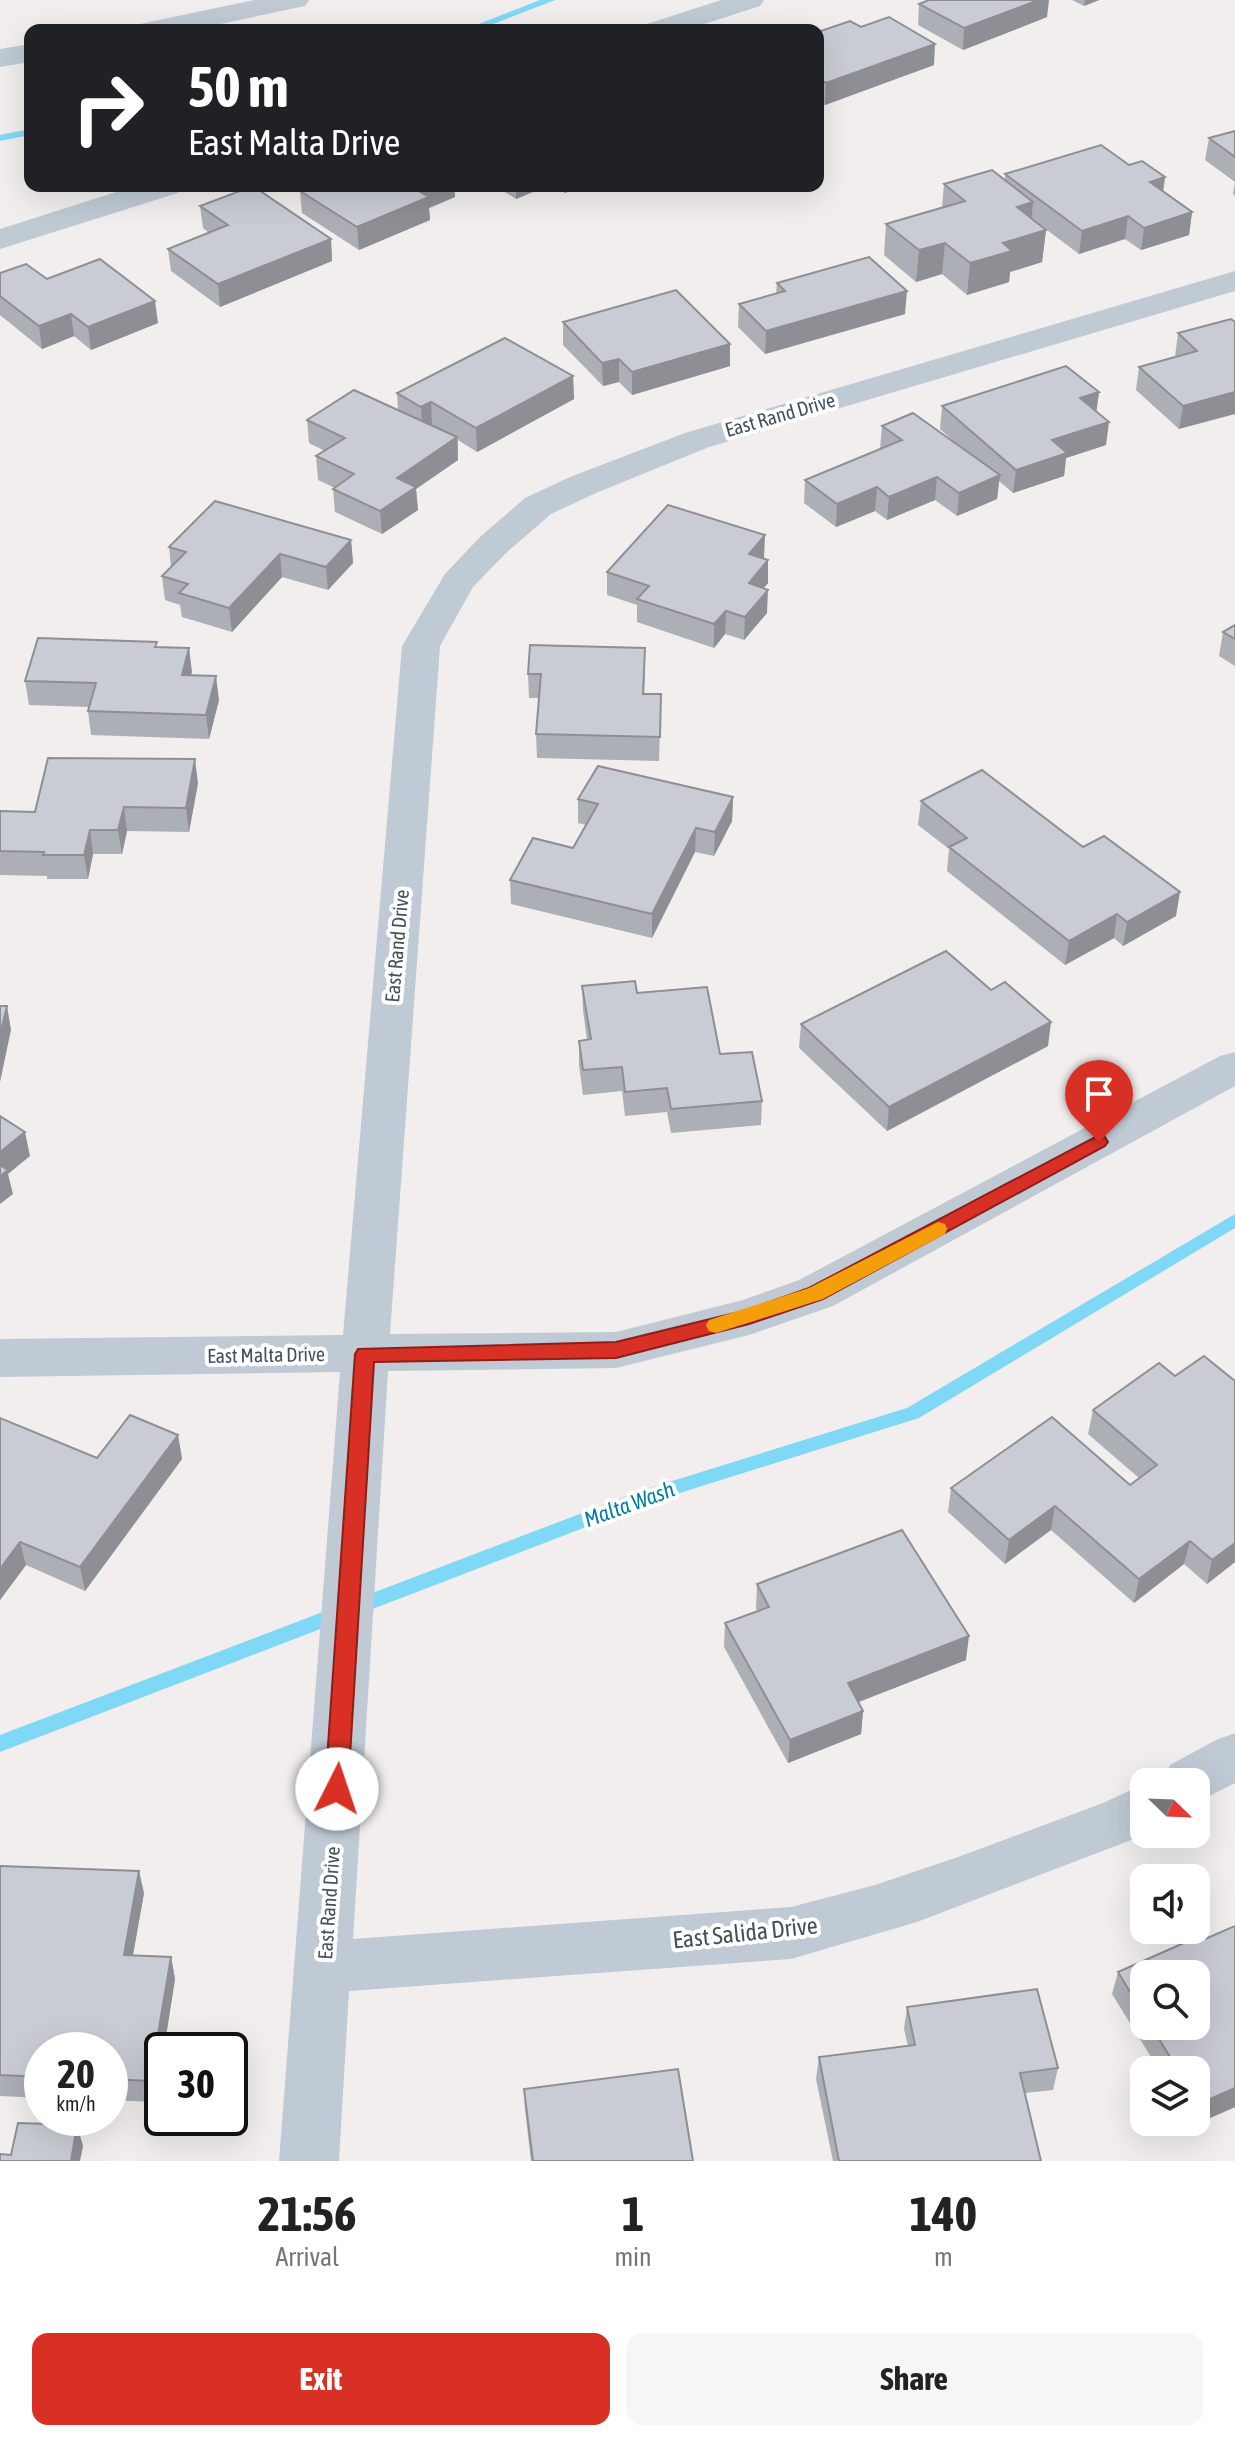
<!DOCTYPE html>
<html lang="en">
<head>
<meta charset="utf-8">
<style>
	body { margin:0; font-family:"Asap Condensed",sans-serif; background:#f6f6f6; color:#222; height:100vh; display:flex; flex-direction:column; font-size:30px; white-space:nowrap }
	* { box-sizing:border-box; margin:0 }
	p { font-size:26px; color:#767676 }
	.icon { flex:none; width:44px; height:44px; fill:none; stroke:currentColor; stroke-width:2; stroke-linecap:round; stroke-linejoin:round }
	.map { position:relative; height:2161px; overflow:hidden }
	.details { display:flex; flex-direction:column; background:#fff; flex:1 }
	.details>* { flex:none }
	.guide { position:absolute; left:24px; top:24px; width:800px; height:168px; border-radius:16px; box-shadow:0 8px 32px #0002; background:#202124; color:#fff; overflow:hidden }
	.needle { width:52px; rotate:113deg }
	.buttons { position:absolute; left:1130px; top:1768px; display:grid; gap:16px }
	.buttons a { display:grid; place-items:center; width:80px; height:80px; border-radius:16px; background:#fff; box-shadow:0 8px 32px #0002; font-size:40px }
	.speed { position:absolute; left:24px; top:2032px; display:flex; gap:16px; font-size:40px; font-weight:700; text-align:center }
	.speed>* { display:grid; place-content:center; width:104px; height:104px; border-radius:50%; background:#fff; box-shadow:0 8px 32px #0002; line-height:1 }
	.speed small { font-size:20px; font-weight:400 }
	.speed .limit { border:4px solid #111; border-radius:12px; background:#fff; color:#111 }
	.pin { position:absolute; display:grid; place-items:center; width:68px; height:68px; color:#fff; margin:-82px -34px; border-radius:50% 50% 50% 0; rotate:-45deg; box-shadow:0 0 8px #0007 }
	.pin .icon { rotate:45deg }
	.me { position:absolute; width:88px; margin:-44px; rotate:4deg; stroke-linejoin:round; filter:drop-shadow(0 0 6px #0008) }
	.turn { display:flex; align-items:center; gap:28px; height:168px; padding:0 32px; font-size:36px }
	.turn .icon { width:104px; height:104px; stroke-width:2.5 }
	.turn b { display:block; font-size:56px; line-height:68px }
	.eta { display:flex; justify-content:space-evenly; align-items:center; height:136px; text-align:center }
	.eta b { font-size:48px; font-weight:700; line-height:56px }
	.action { display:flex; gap:16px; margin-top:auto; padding:16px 32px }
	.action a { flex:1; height:92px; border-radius:16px; background:#d93025; color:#fff; font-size:32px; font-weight:700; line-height:92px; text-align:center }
	.action a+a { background:#f6f6f6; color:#222 }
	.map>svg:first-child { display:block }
</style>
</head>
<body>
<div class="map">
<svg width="1235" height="2161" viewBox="0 0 1235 2161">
	<rect width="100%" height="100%" fill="#f1eeed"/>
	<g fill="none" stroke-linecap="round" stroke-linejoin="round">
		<g fill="#7fd9f6" fill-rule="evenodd">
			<path d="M540 0H555L478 30H463Z"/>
			<path d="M30 129V135L0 141V135Z"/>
			<path d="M1235 1214V1228L919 1418 651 1502 0 1752V1735L640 1491 907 1408Z"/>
		</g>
		<g fill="#bfcad5" fill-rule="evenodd">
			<path d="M254 0H309L305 6 192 30H136L140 24Z"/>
			<path d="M721 0H764L760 6 686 30H643L647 24Z"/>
			<path d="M30 44V62L0 67V49Z"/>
			<path d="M135 186H183L178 193 0 249V229Z"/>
			<path d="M1235 271V291L709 447 596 493 551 514 506 553 473 587 440 646 390 1334 616 1332 743 1300 799 1280 1220 1056 1235 1052V1086L833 1306 749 1335 616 1368 388 1371 353 1939 791 1907 875 1885 958 1857 1103 1803 1144 1784V1834H1147L917 1922 791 1959 349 1991 339 2161H279L340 1372 0 1377V1339L343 1335 402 646 445 574 480 537 525 498 570 477 685 433Z"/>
			<path d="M1235 1733V1783L1196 1803V1782H1162L1170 1765 1216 1740Z"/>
		</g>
	</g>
	<g fill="#adafb6" fill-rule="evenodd">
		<path d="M1072 0H1099L1084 6Z"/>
		<path d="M919 4 1047 17 963 50 918 25Z"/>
		<path d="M818 32 934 65 825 105 818 101Z"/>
		<path d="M1235 131V196L1233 194 1235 182 1205 160 1209 138Z"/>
		<path d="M1129 165 1165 177 1163 191 1192 212 1189 235 1141 250 1125 239 1079 254 1031 218 1046 230 1042 262 1010 272 1009 282 967 295 942 274 916 282 884 255 886 224 942 207 944 184 1005 180V174Z"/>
		<path d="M312 186H454L455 197 429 208 430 220 359 250 302 213 300 191Z"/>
		<path d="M495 186H547L516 199Z"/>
		<path d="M553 186H581L565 193Z"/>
		<path d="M200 206 331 239 332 261 220 307 171 271 168 249 209 233 203 228Z"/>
		<path d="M0 273 47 279 158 323 91 350 74 336 42 349 0 315Z"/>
		<path d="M777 283 905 314 765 354 738 327 739 304 776 294Z"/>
		<path d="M563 322 730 366 632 395 619 382 603 386 563 345Z"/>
		<path d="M1235 322 1179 429 1136 390 1139 367 1175 357 1178 333Z"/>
		<path d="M573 376 574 399 477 452 458 440V460L416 489 418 510 382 534 335 512 333 489 335 488 318 480 316 456 325 451 309 443 307 420 398 410 397 393Z"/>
		<path d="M1099 392 1096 411 1106 445 1066 458 1064 476 1013 493 999 481 997 499 957 516 935 500 887 520 875 511 836 527 804 503 805 480 880 449 882 426 959 446 940 429 942 406Z"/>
		<path d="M351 540 353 563 328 590 282 577 232 632 182 617 180 605 165 600 162 576 171 567 169 547Z"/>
		<path d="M764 558 768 560V583L763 588 767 613 744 640 725 634 714 648 637 622V605L607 595V572Z"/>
		<path d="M1235 625V666L1219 656 1223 632Z"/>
		<path d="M158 647 189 648 191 675 219 700 209 739 91 735 88 711 89 707 29 705 25 681Z"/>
		<path d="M645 672 644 694H661L659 761 537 758 536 734 539 698H529L528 674Z"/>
		<path d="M198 783 189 832 127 831 122 854H93L88 879H47V876L0 875V811L35 812Z"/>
		<path d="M733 797 732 821 714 856 695 852 652 938 511 904 510 880 573 848 586 825 578 823V799Z"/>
		<path d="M921 801 1083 847 1176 916 1123 946 1114 938 1065 965 947 871 949 849 918 825Z"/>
		<path d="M582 986 637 993 720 1054 762 1101 761 1125 671 1133 667 1112 625 1116 622 1091 583 1095 579 1065V1041L587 1040 583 1010Z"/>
		<path d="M991 990 1048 1046 887 1131 799 1048 801 1024Z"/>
		<path d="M1175 1376 1235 1381V1562L1207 1584 1184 1564 1134 1603 1051 1530 1005 1564 948 1512 951 1488 1130 1485 1139 1478 1088 1434 1093 1410Z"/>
		<path d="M0 1418 97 1458 178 1435 182 1459 85 1591 26 1565 0 1600Z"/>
		<path d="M757 1584 966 1660 858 1702 863 1711 861 1734 788 1763 724 1647 725 1623 757 1611 756 1608Z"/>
		<path d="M0 1866 144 1893 133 1955 171 1957 175 1979 155 2102 110 2100V2050H42V2098L0 2096Z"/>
		<path d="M1235 1926V2107L1192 2126 1190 2122H1196V2070H1159L1112 1994 1118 1972 1205 1939ZM1144 1974 1196 2026H1144Z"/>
		<path d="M907 2007 1058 2068 1053 2090 1025 2093 1041 2161H833L816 2079 819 2057 908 2046 904 2029Z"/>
		<path d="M524 2089 693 2161H531L525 2110Z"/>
	</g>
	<g fill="#8d8f94">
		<path d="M1039 0H1049L1047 17 963 50 964 28Z"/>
		<path d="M1085 0H1099L1084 6Z"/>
		<path d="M935 44 934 65 825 105 826 83Z"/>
		<path d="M1165 177 1162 199 1150 182Z"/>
		<path d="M428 186H454L455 197 429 208 430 220 359 250 357 227 417 190Z"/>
		<path d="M516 186H547L516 199Z"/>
		<path d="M565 186H581L565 193Z"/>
		<path d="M1033 202 1030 234 1017 207Z"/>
		<path d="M1192 212 1189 235 1141 250 1144 228Z"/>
		<path d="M1128 216 1125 239 1079 254 1082 231Z"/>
		<path d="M1046 230 1042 262 1010 272 1009 282 967 295 970 263 1003 243Z"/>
		<path d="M331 239 332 261 220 307 218 284Z"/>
		<path d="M945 243 942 274 916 282 919 250Z"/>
		<path d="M907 291 905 314 765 354 766 331Z"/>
		<path d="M155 301 158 323 91 350 88 327Z"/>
		<path d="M71 314 74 336 42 349 39 326Z"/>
		<path d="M730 344V366L632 395V372Z"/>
		<path d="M619 359V382L603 386 602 363Z"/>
		<path d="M573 376 574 399 477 452 476 428Z"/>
		<path d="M1099 392 1096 415 1080 398Z"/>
		<path d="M1235 392V414L1179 429 1183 406Z"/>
		<path d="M431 402 432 425 422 430 421 407Z"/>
		<path d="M1109 422 1106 445 1066 458 1064 476 1013 493 1016 470 1052 440Z"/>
		<path d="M457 437 458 460 416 489 418 510 382 534 380 511 397 478Z"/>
		<path d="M1000 475 997 499 957 516 959 493Z"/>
		<path d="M937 477 935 500 887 520 889 497Z"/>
		<path d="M877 487 875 511 836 527 837 504Z"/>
		<path d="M765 535 764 558 749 554Z"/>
		<path d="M351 540 353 563 328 590 326 567Z"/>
		<path d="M280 554 282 577 232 632 229 608Z"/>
		<path d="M768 560V583L748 607 749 583Z"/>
		<path d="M768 590 767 613 744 640 745 617Z"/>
		<path d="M726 611 725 634 714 648V624Z"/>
		<path d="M189 648 192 672 185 698 182 675Z"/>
		<path d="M216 676 219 700 209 739 206 715Z"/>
		<path d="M195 759 198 783 189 832 186 808Z"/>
		<path d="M733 797 732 821 714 856 715 832Z"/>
		<path d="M124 807 127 831 122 854 118 830Z"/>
		<path d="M696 828 695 852 652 938V914Z"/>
		<path d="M90 830 93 854 88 879 84 855Z"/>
		<path d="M1180 892 1176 916 1123 946 1127 922Z"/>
		<path d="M1117 914 1114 938 1065 965 1069 941Z"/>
		<path d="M7 1006 11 1030 0 1082V1035Z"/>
		<path d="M1051 1022 1048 1046 887 1131 889 1107Z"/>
		<path d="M25 1132 30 1156 8 1174 13 1194 0 1204V1152Z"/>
		<path d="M178 1435 182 1459 85 1591 80 1567Z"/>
		<path d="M1055 1506 1051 1530 1005 1564 1009 1540Z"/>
		<path d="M1190 1541 1184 1564 1134 1603 1139 1579Z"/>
		<path d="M20 1542 26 1565 0 1600V1569Z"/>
		<path d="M1235 1543V1562L1207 1584 1212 1560Z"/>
		<path d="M969 1636 966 1660 846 1707 848 1683Z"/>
		<path d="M863 1711 861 1734 788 1763 790 1740Z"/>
		<path d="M139 1871 144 1893 129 1977 124 1955Z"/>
		<path d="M171 1957 175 1979 164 2050H162V2060L155 2102 150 2081Z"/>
		<path d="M1235 2088V2107L1192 2126 1193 2122H1196V2113L1199 2104Z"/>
		<path d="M77 2125 83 2146 80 2161H71Z"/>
	</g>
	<g fill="#c9ccd4" stroke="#8d8f94" stroke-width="2">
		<path d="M929 0H1039L964 28 919 4Z"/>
		<path d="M889 17 935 44 826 83 818 79V32L850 21 861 27Z"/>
		<path d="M1235 131V157L1209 138Z"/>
		<path d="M1101 145 1129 165 1142 161 1165 177 1150 182 1192 212 1144 228 1128 216 1082 231 1005 174Z"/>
		<path d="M992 170 1033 202 1017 207 1046 230 1003 243 1012 251 970 263 945 243 919 250 886 224 965 201 944 184Z"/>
		<path d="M253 186 331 239 218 284 168 249 228 225 200 206Z"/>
		<path d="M312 186H428L417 190 429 197 357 227 300 191Z"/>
		<path d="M869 257 907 291 766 331 739 304 785 291 777 283Z"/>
		<path d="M100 259 155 301 88 327 71 314 39 326 0 296V273L26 264 47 279Z"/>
		<path d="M676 290 730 344 632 372 619 359 602 363 563 322Z"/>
		<path d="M1231 319 1235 322V392L1183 406 1139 367 1197 351 1178 333Z"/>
		<path d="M505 338 573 376 476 428 431 402 421 407 397 393Z"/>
		<path d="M1066 366 1099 392 1080 398 1109 422 1052 440 1067 453 1016 470 942 406Z"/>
		<path d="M354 390 457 437 397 478 416 487 380 511 333 489 354 474 316 456 345 438 307 420Z"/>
		<path d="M913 413 1000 475 959 493 937 477 889 497 877 487 837 504 805 480 902 440 882 426Z"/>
		<path d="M215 501 351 540 326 567 280 554 229 608 179 593 188 584 162 576 186 552 169 547Z"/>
		<path d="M668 505 765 535 749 554 768 560 749 583 768 590 745 617 726 611 714 624 637 599 649 586 607 572Z"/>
		<path d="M1235 625V639L1223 632Z"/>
		<path d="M38 638 157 642 155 647 189 648 182 675 216 676 206 715 88 711 96 683 25 681Z"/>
		<path d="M530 645 645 648 643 694H661L660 737 536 734 541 674H528Z"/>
		<path d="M48 758 195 759 186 808 124 807 118 830H90L84 855H43L44 852 0 851V811L35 812Z"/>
		<path d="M598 766 733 797 715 832 696 828 652 914 510 880 533 838 573 848 598 804 578 799Z"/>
		<path d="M982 770 1083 847 1104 836 1180 892 1127 922 1117 914 1069 941 949 847 967 838 921 801Z"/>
		<path d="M946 951 991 990 1005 982 1051 1022 889 1107 801 1024Z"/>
		<path d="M635 981 637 993 707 987 720 1054 752 1052 762 1101 671 1109 667 1088 625 1092 622 1067 583 1070 579 1041 591 1039 582 986Z"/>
		<path d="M0 1006H7L0 1035Z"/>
		<path d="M0 1116 25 1132 0 1152Z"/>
		<path d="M0 1165 8 1170 0 1176Z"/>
		<path d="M1204 1356 1235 1381V1543L1212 1560 1190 1541 1139 1579 1055 1506 1009 1540 951 1488 1052 1417 1130 1485 1157 1465 1093 1410 1159 1363 1175 1376Z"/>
		<path d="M130 1415 178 1435 80 1567 20 1542 0 1569V1418L97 1458Z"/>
		<path d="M902 1530 969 1636 848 1683 863 1711 790 1740 725 1623 769 1607 757 1584Z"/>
		<path d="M0 1866 139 1871 124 1955 171 1957 150 2081 110 2079V2050H42V2077L0 2075Z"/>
		<path d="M1235 1926V2088L1199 2104 1196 2100V2070H1178L1151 2026H1196V1974H1144V2015L1118 1972 1202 1935 1205 1939Z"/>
		<path d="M1037 1989 1058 2068 1020 2073 1041 2161H839L819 2057 915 2045 907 2007Z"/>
		<path d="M678 2069 693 2161H533L524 2089Z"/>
		<path d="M18 2123 77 2125 71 2161H0V2154L11 2155Z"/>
	</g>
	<path fill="#d93025" stroke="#8d1f18" stroke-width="2" d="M1099 1135 1105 1137 1108 1142 1105 1146 823 1299 749 1324 616 1358 374 1362 348 1789 345 1796 337 1798 329 1796 325 1789 355 1354 358 1349 616 1342 747 1310 809 1288Z"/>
	<path fill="#f59e0b" d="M938 1222 945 1224 947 1229 945 1234 823 1299 716 1333 709 1331 706 1325 709 1320 809 1288Z"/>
	<g text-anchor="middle" stroke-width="8" stroke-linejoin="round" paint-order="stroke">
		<g font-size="20" fill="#44515d" stroke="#fff">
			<text transform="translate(780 415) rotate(-16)" y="7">East Rand Drive</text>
			<text transform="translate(397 946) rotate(-85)" y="7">East Rand Drive</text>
			<text transform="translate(266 1355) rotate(-1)" y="7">East Malta Drive</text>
			<text transform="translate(329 1903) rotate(-86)" y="7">East Rand Drive</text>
		</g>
		<g font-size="22" font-style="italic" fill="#027da4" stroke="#fff">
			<text transform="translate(629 1504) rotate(-20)" y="8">Malta Wash</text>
		</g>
		<g font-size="24" fill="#44515d" stroke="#fff">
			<text transform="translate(745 1933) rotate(-6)" y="8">East Salida Drive</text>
		</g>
	</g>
</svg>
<div class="buttons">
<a><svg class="needle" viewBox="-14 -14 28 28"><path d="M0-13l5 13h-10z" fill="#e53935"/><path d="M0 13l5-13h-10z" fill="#767676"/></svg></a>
<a><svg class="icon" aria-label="sound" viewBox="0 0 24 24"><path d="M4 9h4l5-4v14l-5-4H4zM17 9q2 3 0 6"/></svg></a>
<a><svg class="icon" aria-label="search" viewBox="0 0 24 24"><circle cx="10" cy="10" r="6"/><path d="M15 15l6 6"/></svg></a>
<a><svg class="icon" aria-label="layers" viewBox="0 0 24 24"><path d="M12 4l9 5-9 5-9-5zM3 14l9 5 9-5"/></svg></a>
</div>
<div class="speed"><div>20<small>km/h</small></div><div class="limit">30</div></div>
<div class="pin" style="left:1099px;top:1142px;background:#d93025"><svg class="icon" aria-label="arrive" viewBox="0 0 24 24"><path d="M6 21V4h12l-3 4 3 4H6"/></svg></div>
<svg class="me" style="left:337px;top:1789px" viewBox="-20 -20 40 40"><circle r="19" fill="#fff"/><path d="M0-13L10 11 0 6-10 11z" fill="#d93025"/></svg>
<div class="guide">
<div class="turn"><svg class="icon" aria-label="right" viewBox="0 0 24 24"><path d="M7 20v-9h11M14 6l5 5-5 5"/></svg><div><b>50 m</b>East Malta Drive</div></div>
</div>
</div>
<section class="details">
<div class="eta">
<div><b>21:56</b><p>Arrival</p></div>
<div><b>1</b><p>min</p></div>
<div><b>140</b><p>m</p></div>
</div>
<div class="action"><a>Exit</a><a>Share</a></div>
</section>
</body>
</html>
